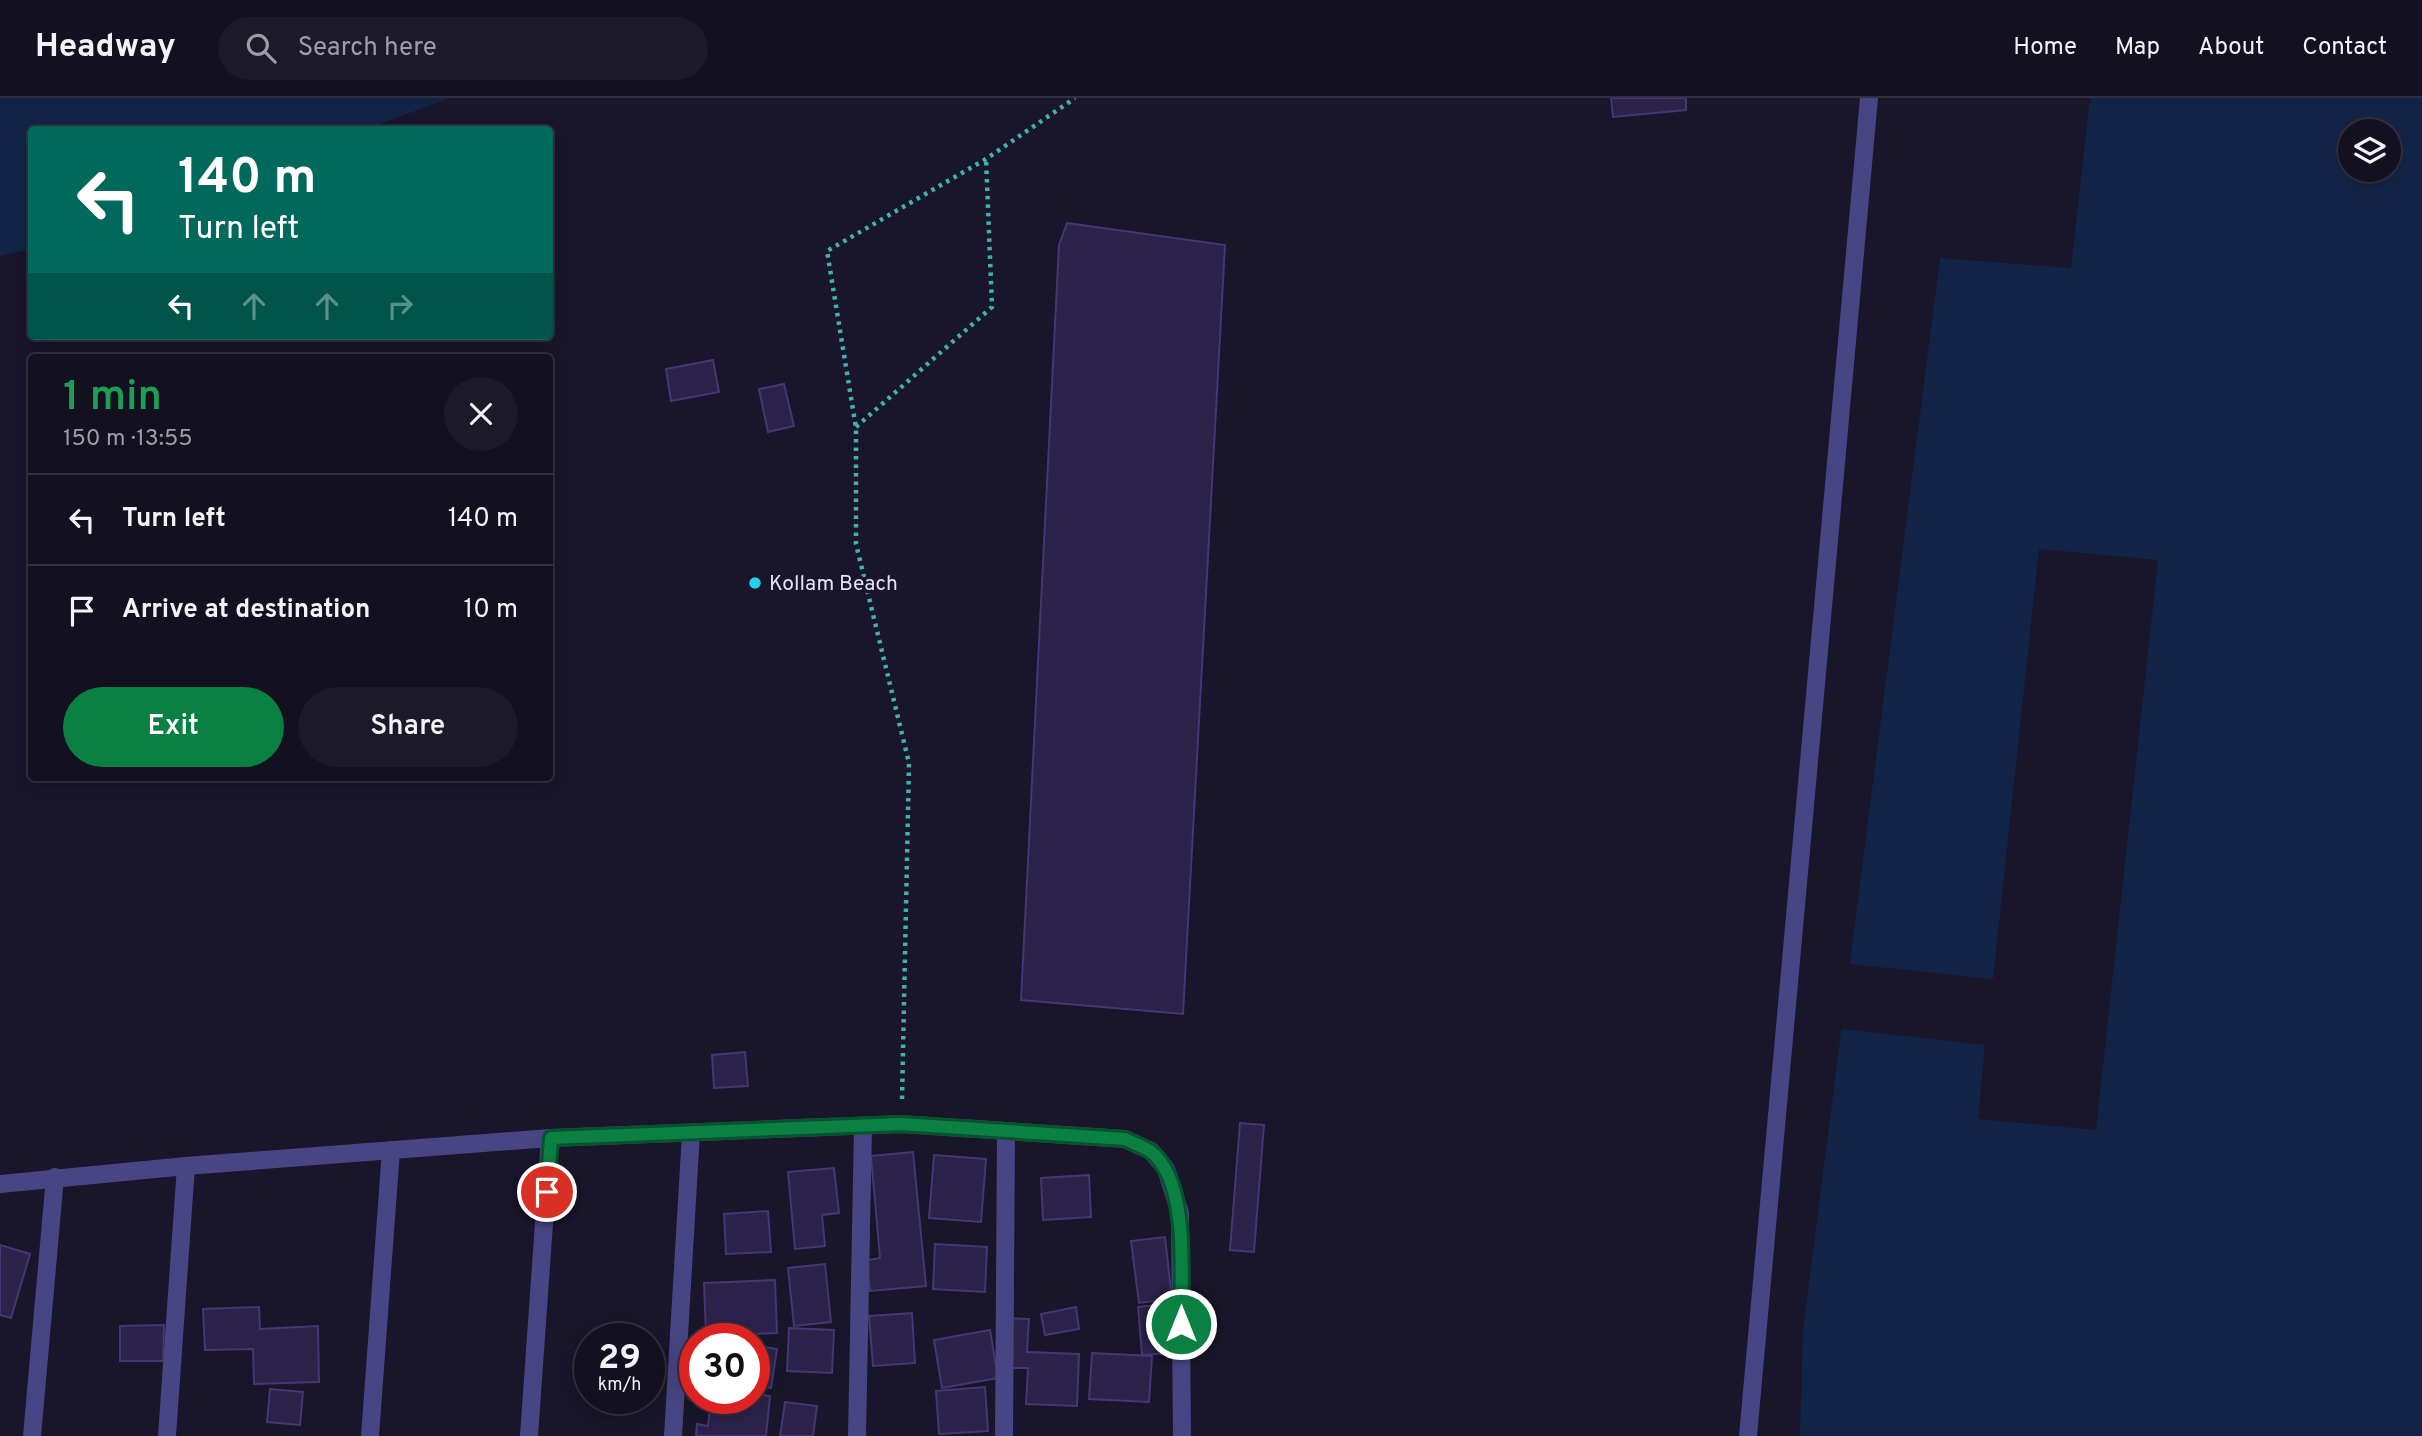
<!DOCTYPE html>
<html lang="en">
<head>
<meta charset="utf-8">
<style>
	body { margin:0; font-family:Overpass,sans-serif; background:#1c1929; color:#f1f3f6; height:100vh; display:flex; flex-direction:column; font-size:26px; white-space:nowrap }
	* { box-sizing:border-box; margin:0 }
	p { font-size:23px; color:#9d9da5 }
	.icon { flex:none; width:38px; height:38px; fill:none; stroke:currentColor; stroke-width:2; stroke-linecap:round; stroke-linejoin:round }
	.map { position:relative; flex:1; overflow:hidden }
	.drawer { position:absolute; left:28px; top:256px; width:525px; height:427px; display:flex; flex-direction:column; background:#131020; border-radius:7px; box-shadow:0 4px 18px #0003,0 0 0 2px #32303e }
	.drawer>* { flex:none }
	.hud { position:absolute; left:28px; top:28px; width:525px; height:214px; border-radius:7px; box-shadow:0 4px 18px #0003,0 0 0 2px #32303e; background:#00695c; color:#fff; overflow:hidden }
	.buttons { position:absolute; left:2338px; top:21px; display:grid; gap:14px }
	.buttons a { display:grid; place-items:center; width:63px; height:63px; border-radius:50%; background:#131020; box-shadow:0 4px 18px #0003,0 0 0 2px #32303e; font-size:35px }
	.speed { position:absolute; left:574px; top:1225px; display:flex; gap:14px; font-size:35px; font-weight:700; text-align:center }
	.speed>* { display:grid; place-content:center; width:91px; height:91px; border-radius:50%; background:#131020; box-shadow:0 4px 18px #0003,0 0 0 2px #32303e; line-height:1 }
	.speed small { font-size:18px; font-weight:400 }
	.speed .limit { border:10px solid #d22; background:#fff; color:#111 }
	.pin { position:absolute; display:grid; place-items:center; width:60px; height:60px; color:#fff; margin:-30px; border:4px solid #fff; border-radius:50%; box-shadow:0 2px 7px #0007 }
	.me { position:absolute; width:77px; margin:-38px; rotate:0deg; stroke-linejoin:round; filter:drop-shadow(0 0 5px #0008) }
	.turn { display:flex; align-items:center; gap:24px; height:147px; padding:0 35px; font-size:32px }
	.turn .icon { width:91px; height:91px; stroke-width:2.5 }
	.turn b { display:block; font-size:49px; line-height:60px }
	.lanes { display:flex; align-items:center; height:66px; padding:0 35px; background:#0003; justify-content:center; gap:35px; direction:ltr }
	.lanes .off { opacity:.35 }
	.round { display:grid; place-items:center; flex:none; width:74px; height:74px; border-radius:37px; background:#1c1929 }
	.head { display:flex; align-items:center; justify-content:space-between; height:119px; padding:0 35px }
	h1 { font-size:42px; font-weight:600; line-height:52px; color:#1e9e55 }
	.cta { display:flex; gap:14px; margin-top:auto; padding:14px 35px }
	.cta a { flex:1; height:80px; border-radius:42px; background:#0b8043; color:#fff; font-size:28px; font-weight:600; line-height:80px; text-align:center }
	.cta a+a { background:#1c1929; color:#f1f3f6 }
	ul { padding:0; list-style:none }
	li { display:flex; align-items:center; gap:21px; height:91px; padding:0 35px; border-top:2px solid #32303e }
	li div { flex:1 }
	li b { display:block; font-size:26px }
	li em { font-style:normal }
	header { display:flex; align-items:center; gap:42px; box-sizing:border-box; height:98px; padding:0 35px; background:#131020; border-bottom:2px solid #32303e }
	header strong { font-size:33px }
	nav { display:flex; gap:38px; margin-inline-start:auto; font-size:24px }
	.search { width:490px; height:63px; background:#1c1929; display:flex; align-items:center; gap:18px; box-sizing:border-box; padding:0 24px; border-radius:38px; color:#9d9da5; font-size:26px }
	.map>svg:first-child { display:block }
</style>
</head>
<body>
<header>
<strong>Headway</strong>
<div class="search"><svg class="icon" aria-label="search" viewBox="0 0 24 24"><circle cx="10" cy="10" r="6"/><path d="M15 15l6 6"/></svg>Search here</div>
<nav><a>Home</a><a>Map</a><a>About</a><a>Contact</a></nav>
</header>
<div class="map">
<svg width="2422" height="1338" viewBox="0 0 2422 1338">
	<rect width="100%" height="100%" fill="#19152b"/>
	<g fill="#122446" fill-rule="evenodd">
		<path d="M0 0H450L366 31 32 32 31 151 0 158Z"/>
		<path d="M2090 0H2422V1338H1800L1803 1232 1940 160 2071 170ZM2350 33H2389V72H2350Z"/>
	</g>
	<path fill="#19152b" d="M2039 451 2158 462 2096 1032 1978 1021 1985 947 1841 931 1849 866 1993 881Z"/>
	<g fill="#2b234a" stroke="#443773" stroke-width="2">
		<path d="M1611 0H1686V12L1613 19Z"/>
		<path d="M1067 125 1225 147 1183 916 1021 902 1059 147Z"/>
		<path d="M713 262 719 294 671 303 666 271Z"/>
		<path d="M784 286 794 328 768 334 759 291Z"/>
		<path d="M745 954 748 988 714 990 712 957Z"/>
		<path d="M1240 1025 1264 1027 1254 1154 1230 1152Z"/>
		<path d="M913 1054 926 1188 870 1193 867 1162 880 1160 871 1058Z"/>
		<path d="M934 1057 986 1061 981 1124 929 1120Z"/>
		<path d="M834 1070 839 1115 822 1117 825 1148 795 1151 788 1074Z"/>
		<path d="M1089 1077 1091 1119 1043 1122 1041 1080Z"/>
		<path d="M768 1113 771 1154 726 1156 724 1116Z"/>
		<path d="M1165 1139 1172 1201 1139 1205 1131 1143Z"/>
		<path d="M935 1146 987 1149 985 1194 933 1191Z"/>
		<path d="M0 1147 30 1156 11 1220 0 1217Z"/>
		<path d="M825 1166 831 1224 794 1228 788 1170Z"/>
		<path d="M775 1182 777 1235 706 1238 704 1185Z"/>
		<path d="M1168 1206 1171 1255 1142 1257 1138 1209Z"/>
		<path d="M259 1209 260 1231 318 1228 319 1284 254 1286 253 1251 205 1252 203 1211Z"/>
		<path d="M1076 1209 1079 1231 1045 1237 1041 1216Z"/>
		<path d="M912 1215 915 1265 873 1268 869 1218Z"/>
		<path d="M1005 1220 1029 1221 1027 1254 1079 1256 1077 1308 1026 1306 1028 1270H1003Z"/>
		<path d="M164 1227 163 1263H120V1228Z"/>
		<path d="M789 1230 834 1232 832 1275 787 1273Z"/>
		<path d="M990 1232 998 1280 942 1290 934 1242Z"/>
		<path d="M754 1247 777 1251 771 1290 754 1287Z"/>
		<path d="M1092 1255 1152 1258 1149 1304 1089 1301Z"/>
		<path d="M985 1289 988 1333 939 1336 936 1293Z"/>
		<path d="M270 1291 303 1294 300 1327 267 1324Z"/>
		<path d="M754 1296 770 1298 766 1338H696L697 1326 708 1328 711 1300H754Z"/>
		<path d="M785 1304 817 1308 813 1338H780Z"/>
	</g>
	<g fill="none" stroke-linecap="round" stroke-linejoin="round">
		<g stroke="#3fb2ad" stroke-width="4.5" stroke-dasharray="3.5 5" stroke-linecap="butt">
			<path d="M856 329 992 209 986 61"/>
			<path d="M902 1001 909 665 856 446V330L827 153 986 61 1075 0"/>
		</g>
		<g stroke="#484584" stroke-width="18">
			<path d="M0 1086 186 1068 550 1040 901 1026 1125 1041 1151 1053 1166 1071 1180 1115 1182 1338"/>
			<path d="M32 1338 55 1079"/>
			<path d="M167 1338 186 1068"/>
			<path d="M370 1338 391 1052"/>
			<path d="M529 1338 550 1040"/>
			<path d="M673 1338 691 1035"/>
			<path d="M857 1338 863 1029"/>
			<path d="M1004 1338 1006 1034"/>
			<path d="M1748 1338 1869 0"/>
		</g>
	</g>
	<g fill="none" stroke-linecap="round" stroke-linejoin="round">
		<defs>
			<path id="route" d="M547 1094 551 1040 901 1026 1125 1041C1133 1045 1142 1048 1150 1053 1190 1082 1181 1181 1181 1226"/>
		</defs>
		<use href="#route" stroke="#07532c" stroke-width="18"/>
		<use href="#route" stroke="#0b8043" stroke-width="12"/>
	</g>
	<circle fill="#22d1e7" stroke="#19152b" stroke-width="2.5" cx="755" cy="485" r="7"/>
	<g text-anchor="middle" stroke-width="7" stroke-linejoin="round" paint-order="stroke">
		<g font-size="21" fill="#e5e1fc" stroke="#19152b" text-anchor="start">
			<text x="769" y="492">Kollam Beach</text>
		</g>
	</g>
</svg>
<div class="buttons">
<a><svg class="icon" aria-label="layers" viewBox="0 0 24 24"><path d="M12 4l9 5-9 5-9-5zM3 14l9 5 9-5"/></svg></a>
</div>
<div class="speed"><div>29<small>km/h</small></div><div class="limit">30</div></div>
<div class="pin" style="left:547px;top:1094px;background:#d93025"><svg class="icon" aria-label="arrive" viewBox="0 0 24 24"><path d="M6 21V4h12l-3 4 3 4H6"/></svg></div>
<svg class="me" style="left:1181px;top:1226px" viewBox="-20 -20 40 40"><circle r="17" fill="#0b8043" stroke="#fff" stroke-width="3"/><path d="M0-11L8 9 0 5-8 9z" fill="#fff"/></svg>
<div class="hud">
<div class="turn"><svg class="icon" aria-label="left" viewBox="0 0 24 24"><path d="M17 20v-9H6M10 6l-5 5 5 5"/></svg><div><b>140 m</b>Turn left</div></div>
<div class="lanes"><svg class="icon" aria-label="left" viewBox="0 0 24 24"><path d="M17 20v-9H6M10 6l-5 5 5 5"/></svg><svg class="icon off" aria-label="ahead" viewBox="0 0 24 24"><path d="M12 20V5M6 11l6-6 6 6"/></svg><svg class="icon off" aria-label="ahead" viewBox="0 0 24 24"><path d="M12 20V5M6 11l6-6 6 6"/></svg><svg class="icon off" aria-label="right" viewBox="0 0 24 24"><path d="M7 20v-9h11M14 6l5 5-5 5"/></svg></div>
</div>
<section class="drawer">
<div class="head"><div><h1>1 min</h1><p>150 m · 13:55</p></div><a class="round"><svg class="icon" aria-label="close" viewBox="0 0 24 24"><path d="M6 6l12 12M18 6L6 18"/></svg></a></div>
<ul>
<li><svg class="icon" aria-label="left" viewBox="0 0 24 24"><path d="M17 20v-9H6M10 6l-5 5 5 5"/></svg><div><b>Turn left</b></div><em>140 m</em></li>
<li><svg class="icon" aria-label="arrive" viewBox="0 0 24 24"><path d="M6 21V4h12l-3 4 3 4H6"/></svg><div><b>Arrive at destination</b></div><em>10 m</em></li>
</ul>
<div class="cta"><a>Exit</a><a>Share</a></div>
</section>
</div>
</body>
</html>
